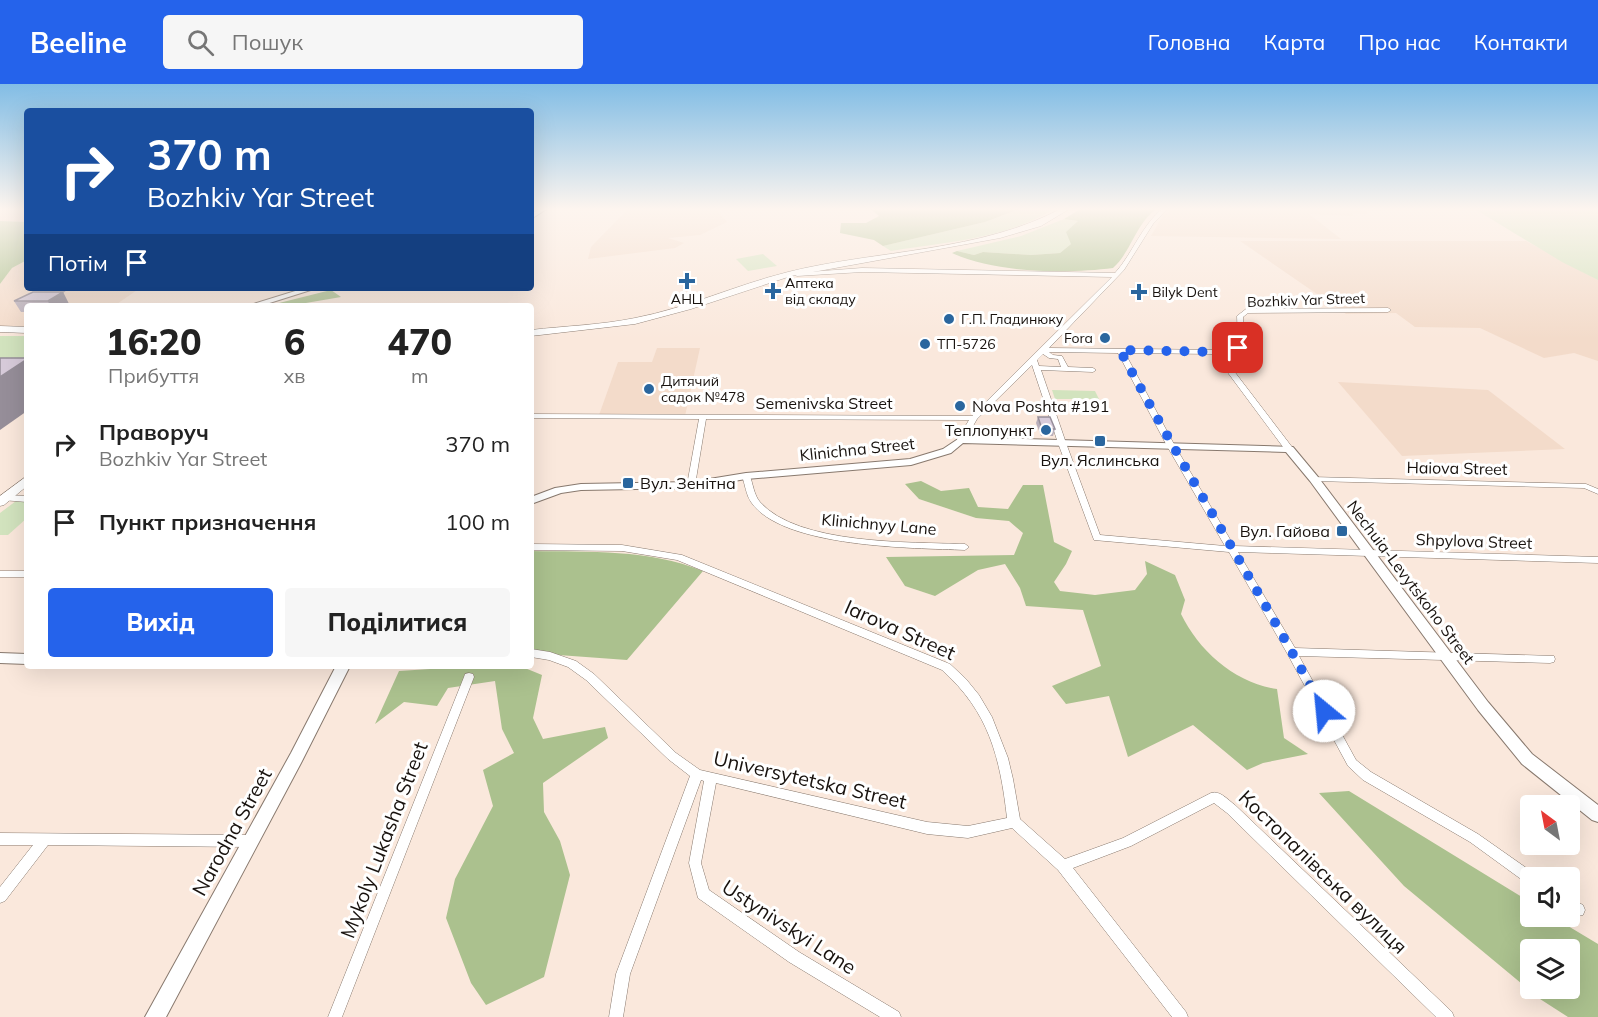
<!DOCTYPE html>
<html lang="uk">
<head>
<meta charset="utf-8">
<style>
	body { margin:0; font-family:Mulish,sans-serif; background:#f6f6f6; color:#222; height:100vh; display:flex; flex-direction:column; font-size:22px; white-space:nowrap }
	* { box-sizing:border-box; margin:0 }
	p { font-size:20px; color:#767676 }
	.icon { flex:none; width:33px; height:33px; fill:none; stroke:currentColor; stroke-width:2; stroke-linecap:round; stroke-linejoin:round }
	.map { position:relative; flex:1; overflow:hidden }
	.panel { position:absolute; left:24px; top:219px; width:510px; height:366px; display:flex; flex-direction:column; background:#fff; border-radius:6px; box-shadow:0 6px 24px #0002 }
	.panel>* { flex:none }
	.hud { position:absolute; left:24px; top:24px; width:510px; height:183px; border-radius:6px; box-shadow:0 6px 24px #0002; background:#1a4fa0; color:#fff; overflow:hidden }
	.needle { width:39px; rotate:328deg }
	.controls { position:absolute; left:1520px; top:711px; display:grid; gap:12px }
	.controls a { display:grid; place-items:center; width:60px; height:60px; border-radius:6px; background:#fff; box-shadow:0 6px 24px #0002; font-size:30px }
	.pin { position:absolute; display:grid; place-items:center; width:51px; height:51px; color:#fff; margin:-26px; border-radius:12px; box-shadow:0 3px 9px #0006 }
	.me { position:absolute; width:66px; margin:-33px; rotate:332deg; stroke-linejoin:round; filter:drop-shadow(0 0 4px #0008) }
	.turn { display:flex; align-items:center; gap:21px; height:126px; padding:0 24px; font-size:27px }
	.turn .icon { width:78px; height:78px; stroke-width:2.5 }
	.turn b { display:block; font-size:42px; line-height:51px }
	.then { display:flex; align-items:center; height:57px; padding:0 24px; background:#0003; gap:12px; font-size:22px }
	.eta { display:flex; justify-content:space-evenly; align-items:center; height:102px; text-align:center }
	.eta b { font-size:36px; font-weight:800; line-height:42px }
	.button { display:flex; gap:12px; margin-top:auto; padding:12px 24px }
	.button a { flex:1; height:69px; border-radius:6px; background:#2563eb; color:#fff; font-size:24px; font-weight:800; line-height:69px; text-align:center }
	.button a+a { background:#f6f6f6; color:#222 }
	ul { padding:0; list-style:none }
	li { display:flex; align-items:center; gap:18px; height:78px; padding:0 24px }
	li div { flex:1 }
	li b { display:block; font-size:22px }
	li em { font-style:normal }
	header { display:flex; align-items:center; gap:36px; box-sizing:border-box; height:84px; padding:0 30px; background:#2563eb; color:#fff }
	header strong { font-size:28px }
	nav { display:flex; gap:33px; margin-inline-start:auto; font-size:21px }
	.search { width:420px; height:54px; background:#f6f6f6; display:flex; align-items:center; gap:15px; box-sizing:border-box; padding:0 21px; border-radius:6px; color:#767676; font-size:22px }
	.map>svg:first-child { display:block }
</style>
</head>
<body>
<header>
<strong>Beeline</strong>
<div class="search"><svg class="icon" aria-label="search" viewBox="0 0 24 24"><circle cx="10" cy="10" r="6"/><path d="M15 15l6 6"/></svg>Пошук</div>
<nav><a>Головна</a><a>Карта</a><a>Про нас</a><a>Контакти</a></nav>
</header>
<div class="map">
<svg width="1598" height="933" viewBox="0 0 1598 933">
	<rect width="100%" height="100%" fill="#fae8dc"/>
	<g fill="#f3dbca">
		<path d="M0 124H27V138L0 137Z"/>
		<path d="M629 124H715L727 138 700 151 668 154 684 159 675 164 588 175 591 163Z"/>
		<path d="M1176 124H1383L1385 127H1367V130L1352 129 1353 132 1309 130 1341 155 1151 152 1163 131Z"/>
		<path d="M1240 157H1526L1598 196V277L1574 269 1544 274 1480 244 1415 243 1396 229 1346 230Z"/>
		<path d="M27 176V204H140L114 222H27V242H0V200L12 184Z"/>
		<path d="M657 264H700L685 332 599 331 618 278H652Z"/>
		<path d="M1338 298 1488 306 1565 365 1402 372Z"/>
	</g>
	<g fill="#d2e3be">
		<path d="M1022 124H1055C1008 155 945 158 891 167L883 162 985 138Z"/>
		<path d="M1473 124H1598V196L1562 178Z"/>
		<path d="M1064 135 1078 137 1071 160 1060 169 1031 171 983 168 974 171 957 167 1021 152Z"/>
		<path d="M763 170 777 182 748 187 736 175Z"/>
		<rect x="0" y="252" width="27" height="39"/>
		<path d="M1052 306 1095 307 1099 315H1055Z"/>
		<path d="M16 417H27V434L8 451H0V429Z"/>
	</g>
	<g fill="#abc18e" fill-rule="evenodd">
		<path d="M856 124H1022L985 138 883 162 874 156 840 149 841 139H866L879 132 872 126Z"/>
		<path d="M1082 124H1158C1136 138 1132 167 1113 184 1067 190 994 189 952 169L957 167 974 171 983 168 1031 171 1060 169 1071 160 1066 148 1078 137 1064 135Z"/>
		<path d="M0 137 27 138V176L12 184 0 200Z"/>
		<path d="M331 206 341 213 300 220 299 222H267Z"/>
		<path d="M921 397 941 407 969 404 978 423 1008 425 1023 401H1043L1054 458 1072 467 1066 480 1054 498 1060 507 1095 511 1135 506 1147 490 1145 477 1175 491 1185 516 1181 530C1199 567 1235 599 1277 605L1284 654 1308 670 1263 679 1247 686 1193 641 1128 673 1109 612 1066 620 1052 602 1101 582 1083 526 1026 522 1020 504 1005 480 978 486 935 512 905 502 886 473 1014 471 1023 449 1009 437 976 434 919 415 905 400Z"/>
		<path d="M531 467C590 468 648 465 703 487L627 576 531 569Z"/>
		<path d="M477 582H520L542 591 533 634 543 655 605 643 608 654 543 699 544 728 560 757 570 791 544 893 486 921 471 899 446 834 455 795 493 722 483 686 514 669 502 645 495 597 448 604 437 622 404 618 375 640 399 587Z"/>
		<path d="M1349 707 1530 818V832L1553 833 1598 860V933H1568L1540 915 1404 802 1319 709ZM1530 866H1569V904H1530Z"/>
	</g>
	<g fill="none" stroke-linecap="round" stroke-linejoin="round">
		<defs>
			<g id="minor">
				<path d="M1163 124H1168L1153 140 1124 186 1049 264 1224 266 1234 263 1238 255 1237 232 1246 225 1388 224 1391 226 1388 228 1248 229 1243 233 1244 255 1240 264 1221 270 1292 363 1293 365 1292 367H1286L1214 270 1125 269 1175 362 1234 462 1598 473V479L1238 468 1295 564 1554 572 1555 575 1554 578 1550 579 1299 572 1356 676 1371 688 1478 750 1535 790 1536 794H1530V800L1525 798 1470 758 1363 696 1348 682 1287 569 1229 468 1094 456 1058 359 1032 281 977 335 964 358H961L957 356 969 336 706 335 695 401 691 403 687 401 699 335 531 334V330L972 332 1112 193 862 188 797 192 795 191V189L862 184 1115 189C1133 169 1141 142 1163 124ZM1049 268 1118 269 1167 362 1225 462 1100 451 1066 359 1041 286 1093 288 1096 286 1093 284 1068 283 1062 272 1053 271ZM1043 270 1049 274 1058 275 1061 283 1039 282 1037 276Z"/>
				<path d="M743 390H749L750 392C753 400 754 411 760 418 798 461 910 458 965 460L969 463 965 466C914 464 782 464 751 418 746 411 745 400 742 392Z"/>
				<path d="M1311 393 1586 400 1598 405V410L1584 404 1314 397H1311L1310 395Z"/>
				<path d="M5 411 27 412V418L2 416 1 414Z"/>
				<path d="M531 460 622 461 682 471 950 580 966 595 979 611 992 633 1008 674 1013 695 1020 735 1065 775 1123 754 1211 709C1220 706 1228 716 1235 721L1452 928 1454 933H1436L1227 729 1214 719 1131 762 1073 784 1186 928 1188 933H1172L1058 786 1012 744 968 754 927 750 716 699 701 779 709 806 799 868 899 928 901 933H880L789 878 698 814 689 779 704 697 701 696 630 890 623 933H609L616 890 690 692 668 675 586 596 568 583 549 576 531 573V565L550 568 576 577 594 590 676 669 700 686 927 738 968 742 1007 734C1000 673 989 628 942 586L677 476 622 467 531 466Z"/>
				<rect x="0" y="487" width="27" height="6"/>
				<path d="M469 589 473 590 474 593 342 933H328L464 593 465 590Z"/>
				<path d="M0 749 251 751 255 753 257 757 255 761 251 763 48 761 5 817 0 819V803L33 761H0Z"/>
				<path d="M1569 814 1583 821 1585 826 1583 831 1578 832 1569 828Z"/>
			</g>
			<g id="tertiary">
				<path d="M541 124H548L531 135V130Z"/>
				<path d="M305 204H317L260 222H247Z"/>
				<path d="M961 353 1293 363 1318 393 1488 618 1532 670 1598 721V738L1592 736 1522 680 1478 626 1310 397 1286 368 963 359 951 369 911 381 746 395 691 404 581 406 561 409 531 420V413L555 404 581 400 691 398 746 389 910 375 943 365Z"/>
				<path d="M0 569 27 570V580L0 579Z"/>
				<path d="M336 582H350L301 679 166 933H145L291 669Z"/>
			</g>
			<g id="secondary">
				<path d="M1062 124H1071L1041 142 1000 154 791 192 691 225 635 240 531 252V246C565 242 601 241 635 234 687 224 736 201 788 188 876 166 982 168 1062 124Z"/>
				<path d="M0 242 27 243V249L0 248Z"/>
				<path d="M27 392V402L4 421 0 422V412Z"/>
			</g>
		</defs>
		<use href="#minor" stroke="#88796e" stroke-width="1"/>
		<use href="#tertiary" stroke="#88796e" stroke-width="2"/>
		<use href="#secondary" stroke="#88796e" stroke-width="1"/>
		<use href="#minor" fill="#fff" fill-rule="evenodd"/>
		<use href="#tertiary" fill="#fff" fill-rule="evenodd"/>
		<use href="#secondary" fill="#fff" fill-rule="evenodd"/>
	</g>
	<g fill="#b9afbb">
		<path d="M63 208 69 220 66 222H27V228H21L14 217Z"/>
		<path d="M1038 333 1055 345 1053 352H1041L1036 339Z"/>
	</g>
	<g fill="#968e99">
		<path d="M63 208 69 220 66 222H50L48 217Z"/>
		<path d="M27 275V327L0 346V293Z"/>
	</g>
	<g fill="#d7cbda" stroke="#968e99" stroke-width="1.5">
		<path d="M33 208H63L48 217H14Z"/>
		<path d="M0 274H27V275L0 293Z"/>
		<path d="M1038 333H1050L1055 345H1042Z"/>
	</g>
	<linearGradient id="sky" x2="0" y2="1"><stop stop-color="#82bde5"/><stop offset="0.49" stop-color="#fdf5ef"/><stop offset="1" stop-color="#fdf5ef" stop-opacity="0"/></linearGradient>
	<rect width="1598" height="255" fill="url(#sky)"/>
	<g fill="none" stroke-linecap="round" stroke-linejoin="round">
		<path stroke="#2563eb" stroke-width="10" stroke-dasharray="0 18" d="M1238 264 1221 268 1120 266C1185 388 1259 505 1324 627"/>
	</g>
	<g fill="#2a669e" stroke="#fff" stroke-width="2">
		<path d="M684 188h6v6h6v6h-6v6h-6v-6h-6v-6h6z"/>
		<path d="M770 198h6v6h6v6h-6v6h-6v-6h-6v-6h6z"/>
		<path d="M1136 199h6v6h6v6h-6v6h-6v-6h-6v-6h6z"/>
		<circle cx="949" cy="235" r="6"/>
		<circle cx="1105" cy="254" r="6"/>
		<circle cx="925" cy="260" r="6"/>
		<circle cx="649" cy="305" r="6"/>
		<circle cx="960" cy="322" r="6"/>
		<circle cx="1046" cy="346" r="6"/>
		<rect x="1094" y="351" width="12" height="12" rx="3"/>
		<rect x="622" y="393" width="12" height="12" rx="3"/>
		<rect x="1336" y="441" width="12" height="12" rx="3"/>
	</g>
	<g text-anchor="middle" stroke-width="6" stroke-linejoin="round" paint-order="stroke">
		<g font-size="14" fill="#18120e" stroke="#fff" text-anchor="start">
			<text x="785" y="204">Аптека<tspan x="785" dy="16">від складу</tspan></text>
			<text x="1152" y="213">Bilyk Dent</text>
			<text x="687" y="220" text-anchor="middle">АНЦ</text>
			<text x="961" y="240">Г.П. Гладинюку</text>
			<text x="1093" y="259" text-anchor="end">Fora</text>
			<text x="937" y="265">ТП-5726</text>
			<text x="661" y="302">Дитячий<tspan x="661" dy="16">садок №478</tspan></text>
		</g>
		<g font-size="14" fill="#18120e" stroke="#fff">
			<text transform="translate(1306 216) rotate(-2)" y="5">Bozhkiv Yar Street</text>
		</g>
		<g font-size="16" fill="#18120e" stroke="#fff">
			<text x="824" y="325">Semenivska Street</text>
			<text transform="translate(857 365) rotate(-6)" y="6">Klinichna Street</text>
			<text transform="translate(1457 384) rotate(1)" y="6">Haiova Street</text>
			<text transform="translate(879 440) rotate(5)" y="6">Klinichnyy Lane</text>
			<text transform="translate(1474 457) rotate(2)" y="6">Shpylova Street</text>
			<text transform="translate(1411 498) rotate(53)" y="6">Nechuia-Levytskoho Street</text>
		</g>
		<g font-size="16" fill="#18120e" stroke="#fff" text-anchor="start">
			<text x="972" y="328">Nova Poshta #191</text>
			<text x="1034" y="352" text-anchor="end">Теплопункт</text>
			<text x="1100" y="382" text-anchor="middle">Вул. Яслинська</text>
			<text x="640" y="405">Вул. Зенітна</text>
			<text x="1330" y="453" text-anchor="end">Вул. Гайова</text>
		</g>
		<g font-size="20" fill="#18120e" stroke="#fff">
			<text transform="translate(900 546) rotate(24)" y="7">Iarova Street</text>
			<text transform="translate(810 696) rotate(13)" y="7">Universytetska Street</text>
			<text transform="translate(232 748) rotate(-61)" y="7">Narodna Street</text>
			<text transform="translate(384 756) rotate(-69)" y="7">Mykoly Lukasha Street</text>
			<text transform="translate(1323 788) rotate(44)" y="7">Костопалівська вулиця</text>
			<text transform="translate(789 843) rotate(33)" y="7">Ustynivskyi Lane</text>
		</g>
	</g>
</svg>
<div class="controls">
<a><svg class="needle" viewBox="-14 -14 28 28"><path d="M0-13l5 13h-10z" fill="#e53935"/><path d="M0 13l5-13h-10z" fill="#767676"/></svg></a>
<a><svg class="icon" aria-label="sound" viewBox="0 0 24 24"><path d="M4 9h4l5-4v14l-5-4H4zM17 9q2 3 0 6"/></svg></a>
<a><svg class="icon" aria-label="layers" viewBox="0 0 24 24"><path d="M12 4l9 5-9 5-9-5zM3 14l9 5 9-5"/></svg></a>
</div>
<div class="pin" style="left:1238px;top:264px;background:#d93025"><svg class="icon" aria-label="arrive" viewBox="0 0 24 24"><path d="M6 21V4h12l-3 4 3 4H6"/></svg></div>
<svg class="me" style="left:1324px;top:627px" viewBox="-20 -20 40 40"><circle r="19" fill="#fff"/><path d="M0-13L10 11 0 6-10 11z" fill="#2563eb"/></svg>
<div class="hud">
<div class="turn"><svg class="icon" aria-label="right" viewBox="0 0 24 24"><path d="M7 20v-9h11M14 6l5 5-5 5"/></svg><div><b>370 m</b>Bozhkiv Yar Street</div></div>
<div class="then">Потім<svg class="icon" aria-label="arrive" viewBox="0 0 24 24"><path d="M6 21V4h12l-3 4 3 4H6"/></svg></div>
</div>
<section class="panel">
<div class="eta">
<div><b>16:20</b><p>Прибуття</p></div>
<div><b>6</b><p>хв</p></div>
<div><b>470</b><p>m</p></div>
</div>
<ul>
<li><svg class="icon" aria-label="right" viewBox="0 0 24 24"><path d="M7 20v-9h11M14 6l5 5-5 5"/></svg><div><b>Праворуч</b><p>Bozhkiv Yar Street</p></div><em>370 m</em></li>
<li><svg class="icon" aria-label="arrive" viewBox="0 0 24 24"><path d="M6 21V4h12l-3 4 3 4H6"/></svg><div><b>Пункт призначення</b></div><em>100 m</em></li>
</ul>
<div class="button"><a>Вихід</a><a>Поділитися</a></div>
</section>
</div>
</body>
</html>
